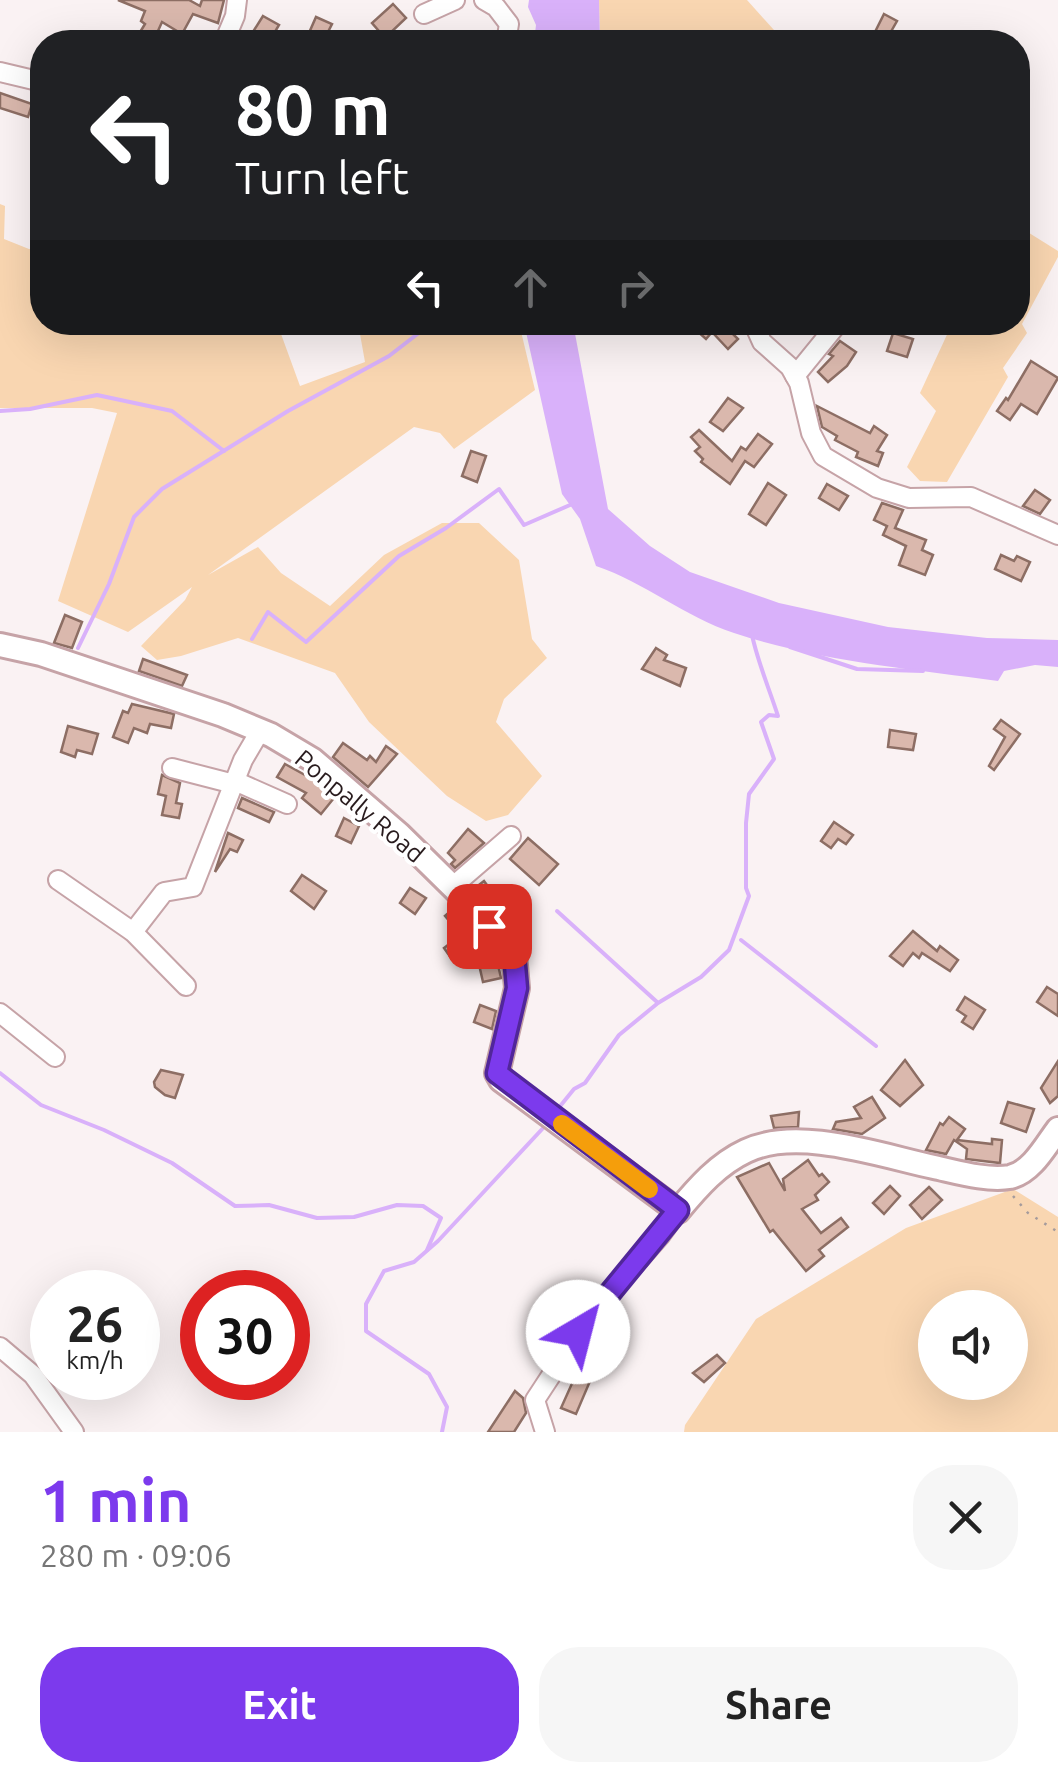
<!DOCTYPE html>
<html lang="en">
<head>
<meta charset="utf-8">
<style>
	body { margin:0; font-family:Ubuntu,sans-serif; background:#f6f6f6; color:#222; height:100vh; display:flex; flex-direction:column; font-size:38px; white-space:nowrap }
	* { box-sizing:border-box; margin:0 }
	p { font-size:32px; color:#767676 }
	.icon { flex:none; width:55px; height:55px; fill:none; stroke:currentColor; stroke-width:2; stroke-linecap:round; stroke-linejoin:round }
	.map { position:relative; height:1432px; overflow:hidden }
	.drawer { display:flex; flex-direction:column; background:#fff; flex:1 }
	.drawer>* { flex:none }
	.banner { position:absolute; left:30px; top:30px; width:1000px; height:305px; border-radius:40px; box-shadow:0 10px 40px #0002; background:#202124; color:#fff; overflow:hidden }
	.tools { position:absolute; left:918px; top:1290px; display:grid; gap:20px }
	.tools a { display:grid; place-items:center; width:110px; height:110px; border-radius:50%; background:#fff; box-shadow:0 10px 40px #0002; font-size:50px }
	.speed { position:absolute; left:30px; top:1270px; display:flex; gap:20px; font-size:50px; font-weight:700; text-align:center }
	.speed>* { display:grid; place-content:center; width:130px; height:130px; border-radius:50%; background:#fff; box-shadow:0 10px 40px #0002; line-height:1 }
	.speed small { font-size:25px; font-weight:400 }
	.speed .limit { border:15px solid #d22; background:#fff; color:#111 }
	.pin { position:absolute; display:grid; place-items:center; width:85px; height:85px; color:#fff; margin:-42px; border-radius:20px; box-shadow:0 5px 15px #0006 }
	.me { position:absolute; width:110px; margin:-55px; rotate:37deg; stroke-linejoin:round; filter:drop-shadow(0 0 8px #0008) }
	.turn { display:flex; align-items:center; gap:35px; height:210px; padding:0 40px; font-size:45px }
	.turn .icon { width:130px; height:130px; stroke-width:2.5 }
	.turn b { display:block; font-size:70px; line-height:85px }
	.lanes { display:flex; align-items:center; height:95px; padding:0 40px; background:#0003; justify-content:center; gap:50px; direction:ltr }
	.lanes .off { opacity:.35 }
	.round { display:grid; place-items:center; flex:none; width:105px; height:105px; border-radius:40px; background:#f6f6f6 }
	.overview { display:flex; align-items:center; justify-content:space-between; height:170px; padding:0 40px }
	h1 { font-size:60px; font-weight:700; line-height:75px; color:#7c3aed }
	.action { display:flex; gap:20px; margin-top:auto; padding:20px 40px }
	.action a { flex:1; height:115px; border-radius:40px; background:#7c3aed; color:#fff; font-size:40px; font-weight:700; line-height:115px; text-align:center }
	.action a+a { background:#f6f6f6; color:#222 }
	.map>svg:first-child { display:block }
</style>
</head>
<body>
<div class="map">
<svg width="1058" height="1432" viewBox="0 0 1058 1432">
	<rect width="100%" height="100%" fill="#faf2f3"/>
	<g fill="#f9d6b1" fill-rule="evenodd">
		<path d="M599 0H747L774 30 762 42H600Z"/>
		<path d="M0 204 5 206 4 239 29 249 42 248V322L277 323 300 386 365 362 358 323H519L535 390 454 449 440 433 414 427 208 575 258 547 281 573 330 606 384 555 442 523H479L519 560 532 639 547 658 504 699 496 722 542 776 508 815 486 821 447 796 369 722 335 673 238 638 181 656 157 660 141 646 185 600 192 587 128 632 58 601 117 413 92 408H0Z"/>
		<path d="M1018 226 1058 251V257L1022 324 1027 333 1003 368 1008 377 947 482 920 481 907 467 936 411 920 393 951 326 947 323 1018 322Z"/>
		<path d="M1013 1189 1058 1217V1432H684L685 1425 756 1319 906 1228ZM935 1308H1010V1382H935Z"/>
	</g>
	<g fill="#d9b1fa">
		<path d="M529 0H599L600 42H534L536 25 528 7Z"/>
		<path d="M524 323H573L608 509 650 546 690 572 779 603 888 627 987 638 1058 640V667L1035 665 1004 671 998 681C910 669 818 661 734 633 685 617 644 582 596 566L580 519 562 494Z"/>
	</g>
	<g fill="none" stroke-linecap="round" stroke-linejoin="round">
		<g stroke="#d9b1fa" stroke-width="4">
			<path d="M0 411 30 409 97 395 172 411 224 451"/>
			<path d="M252 639 268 612 306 642 399 556 446 528 499 489 524 525 570 505"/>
			<path d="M790 647 857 669 923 671"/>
			<path d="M78 648 109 584 134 517 162 489 288 411 389 356 433 322"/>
			<path d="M557 911 657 1002"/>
			<path d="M741 940 876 1046"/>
			<path d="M0 1073 41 1105 104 1130 172 1163 235 1206 269 1205 317 1218 354 1217 397 1205 423 1206 441 1218 427 1250"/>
			<path d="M557 1110 574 1089 585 1083 619 1035 658 1003 701 977 729 950 749 896 746 888V823L749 794 774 759 761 722 769 715 778 716C769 688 758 663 752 635"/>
			<path d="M442 1432 447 1407 429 1374 366 1331V1304L384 1271 414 1262 438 1241 545 1126"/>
		</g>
	</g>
	<g fill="#dab8ad" stroke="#8d6e64" stroke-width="2.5">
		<path d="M118 0H189L200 6 202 0H224L218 23 193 14 182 34 162 22 153 42H134L145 24 141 21 145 11Z"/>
		<path d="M393 4 406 18 385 38 372 23Z"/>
		<path d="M884 14 897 21 885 42H870Z"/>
		<path d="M263 16 279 25 269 42 251 35Z"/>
		<path d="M316 17 332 24 328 32 350 42H305Z"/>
		<path d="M0 93 32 104 28 117 0 108Z"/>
		<path d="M687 322H721L738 339 728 349 712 332 706 339Z"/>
		<path d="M893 333 913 339 907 357 887 351Z"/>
		<path d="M840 341 856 352 847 366 828 382 818 372 833 356 829 354Z"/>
		<path d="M1031 361 1058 378 1037 414 1021 404 1010 420 997 411 1006 398 1008 400Z"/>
		<path d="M728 398 743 408 723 431 710 422Z"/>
		<path d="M817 406 870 433 874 426 887 435 877 451 883 453 878 466 856 457 858 452 835 440 837 436 822 427Z"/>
		<path d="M699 430 732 461 741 447 746 450 758 434 772 444 754 467 745 461 730 484 701 462 703 459 695 451 700 447 691 437Z"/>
		<path d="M471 451 486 456 477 482 462 476Z"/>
		<path d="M768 483 786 495 766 525 749 514Z"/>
		<path d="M827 484 848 496 839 510 819 498Z"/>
		<path d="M1035 490 1050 500 1040 514 1023 506Z"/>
		<path d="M882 503 903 510 895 528 926 540 922 550 933 555 925 575 899 565 906 546 883 535 887 526 874 520Z"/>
		<path d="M1001 555 1014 561 1017 556 1030 562 1021 581 995 569Z"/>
		<path d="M65 615 82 622 72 648 54 643Z"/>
		<path d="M656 648 667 655 664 660 686 668 680 686 642 669Z"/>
		<path d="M143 659 187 675 182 686 139 671Z"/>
		<path d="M132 704 174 714 171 728 150 724 147 733 134 728 128 743 113 737 123 711 128 713Z"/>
		<path d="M1001 720 1020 734 994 770 989 766 1005 737 994 729Z"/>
		<path d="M68 726 98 734 92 754 77 750 75 757 61 752Z"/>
		<path d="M890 730 916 734 913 750 888 747Z"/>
		<path d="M343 743 367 760 370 756 376 762 386 746 397 754 368 787 333 757Z"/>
		<path d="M285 764 314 780 334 798 321 814 302 798 306 793 277 777Z"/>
		<path d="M162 775 180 783 176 803 182 804 179 818 162 815 166 796 158 794Z"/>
		<path d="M242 798 274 812 269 822 238 808Z"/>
		<path d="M344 818 359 826 351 843 336 836Z"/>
		<path d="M834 822 853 835 846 844 838 839 831 848 821 841Z"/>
		<path d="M468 829 484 843 455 868 451 864 455 860 448 853Z"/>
		<path d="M228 833 243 840 237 852 230 849 215 872Z"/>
		<path d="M528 838 558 864 539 885 510 859Z"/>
		<path d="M302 875 326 891 314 909 291 891Z"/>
		<path d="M484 881 503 907 496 912 475 888Z"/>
		<path d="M410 888 426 898 415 914 400 903Z"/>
		<path d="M453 909 483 942 473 951 467 945 451 958 444 948 461 935 445 916Z"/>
		<path d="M913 931 937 951 940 946 958 960 950 971 922 953 919 958 913 953 903 966 890 956Z"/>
		<path d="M496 956 501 978 483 982 478 960Z"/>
		<path d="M1047 987 1058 994V1016L1037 1002Z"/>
		<path d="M965 997 985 1010 973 1029 962 1022 966 1016 957 1010Z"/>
		<path d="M480 1005 496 1011 492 1029 474 1022Z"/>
		<path d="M905 1060 923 1085 900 1106 881 1090Z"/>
		<path d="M1058 1061V1096L1050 1103 1041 1088Z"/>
		<path d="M161 1070 183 1075 175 1098 165 1095 155 1087 154 1082Z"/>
		<path d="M872 1097 885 1118 862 1134 833 1129 836 1122 861 1118 854 1107Z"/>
		<path d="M1008 1102 1034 1109 1026 1132 1001 1123Z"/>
		<path d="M799 1112 798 1127 774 1128 771 1116Z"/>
		<path d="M949 1117 965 1129 957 1140 992 1144V1139L1002 1140 1000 1163 966 1159 967 1149 954 1140 946 1154 926 1150 940 1123 943 1125Z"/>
		<path d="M808 1160 819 1176 822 1174 829 1182 815 1195 818 1200 802 1209 821 1233 841 1218 848 1227 819 1250 824 1256 806 1271 773 1230 770 1232 737 1177 769 1163 785 1191 783 1179Z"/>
		<path d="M890 1186 900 1196 884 1214 873 1203Z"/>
		<path d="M929 1187 942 1200 922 1219 910 1205Z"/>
		<path d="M717 1355 725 1363 704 1382 693 1373Z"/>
		<path d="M583 1359 596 1367 576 1414 561 1408Z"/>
		<path d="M515 1391 523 1398 526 1413 514 1432H488Z"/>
	</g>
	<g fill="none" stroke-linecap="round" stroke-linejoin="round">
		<defs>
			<g id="minor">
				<path d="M484 0 496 7 509 24 506 42"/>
				<path d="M424 14 455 0"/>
				<path d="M224 42 235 16 237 0"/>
				<path d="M0 72 42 82"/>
				<path d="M753 322 762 342 790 367 799 383 811 433 823 456 877 488 909 498 971 497 1058 535"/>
				<path d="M795 376 839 322"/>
				<path d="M172 768 234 784"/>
				<path d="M235 781 287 804"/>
				<path d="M58 880 133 932 186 986"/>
				<path d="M452 887 511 836"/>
				<path d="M133 932 164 892 193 887 243 760 260 731"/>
				<path d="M0 1013 55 1057"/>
				<path d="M0 1347 33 1375 74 1432"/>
				<path d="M545 1432 535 1400 592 1313 660 1236 678 1211"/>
			</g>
			<path id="major" d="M0 645 41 654 223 715 271 735 313 760 399 834 463 897 514 954 517 988 497 1073 501 1080 678 1211C698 1187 718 1164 746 1151 798 1126 882 1156 934 1167 957 1172 987 1181 1010 1177 1032 1172 1046 1145 1058 1129"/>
		</defs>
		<use href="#minor" stroke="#c6a3a7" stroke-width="22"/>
		<use href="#major" stroke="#c6a3a7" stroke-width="28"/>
		<path stroke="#a59b9c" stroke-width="2.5" stroke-dasharray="2.5 8" stroke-linecap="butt" d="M1013 1196 1028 1213 1058 1232"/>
		<use href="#minor" stroke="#fff" stroke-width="18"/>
		<use href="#major" stroke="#fff" stroke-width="22"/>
	</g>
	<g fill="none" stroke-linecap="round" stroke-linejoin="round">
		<defs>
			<path id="route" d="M489 926 514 954 517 988 497 1073 678 1210 578 1332"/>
		</defs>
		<use href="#route" stroke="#51269a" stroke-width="25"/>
		<use href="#route" stroke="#7c3aed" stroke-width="18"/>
		<path stroke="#f59e0b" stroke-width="18" d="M562 1124 649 1189"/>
	</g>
	<g text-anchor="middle" stroke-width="8" stroke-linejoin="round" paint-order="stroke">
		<g font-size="25" fill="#281b1d" stroke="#fff">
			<text transform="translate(360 806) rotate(40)" y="9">Ponpally Road</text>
		</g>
	</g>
</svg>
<div class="tools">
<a><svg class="icon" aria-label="sound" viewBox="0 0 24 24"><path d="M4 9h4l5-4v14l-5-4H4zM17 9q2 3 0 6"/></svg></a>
</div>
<div class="speed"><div>26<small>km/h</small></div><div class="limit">30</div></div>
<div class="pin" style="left:489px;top:926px;background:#d93025"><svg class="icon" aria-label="arrive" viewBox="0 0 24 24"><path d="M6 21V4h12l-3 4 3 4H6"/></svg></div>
<svg class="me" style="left:578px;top:1332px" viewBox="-20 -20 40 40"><circle r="19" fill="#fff"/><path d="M0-13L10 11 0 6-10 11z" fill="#7c3aed"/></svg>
<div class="banner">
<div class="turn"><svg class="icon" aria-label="left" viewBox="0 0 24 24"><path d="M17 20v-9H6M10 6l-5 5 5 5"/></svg><div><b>80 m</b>Turn left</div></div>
<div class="lanes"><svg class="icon" aria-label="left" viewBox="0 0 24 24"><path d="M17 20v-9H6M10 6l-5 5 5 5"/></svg><svg class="icon off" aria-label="ahead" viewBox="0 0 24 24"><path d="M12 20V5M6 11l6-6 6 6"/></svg><svg class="icon off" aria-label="right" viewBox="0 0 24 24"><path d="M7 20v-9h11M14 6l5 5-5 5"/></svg></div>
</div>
</div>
<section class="drawer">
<div class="overview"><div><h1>1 min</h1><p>280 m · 09:06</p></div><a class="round"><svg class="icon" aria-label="close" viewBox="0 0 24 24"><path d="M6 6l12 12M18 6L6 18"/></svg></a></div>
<div class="action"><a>Exit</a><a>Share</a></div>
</section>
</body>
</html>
